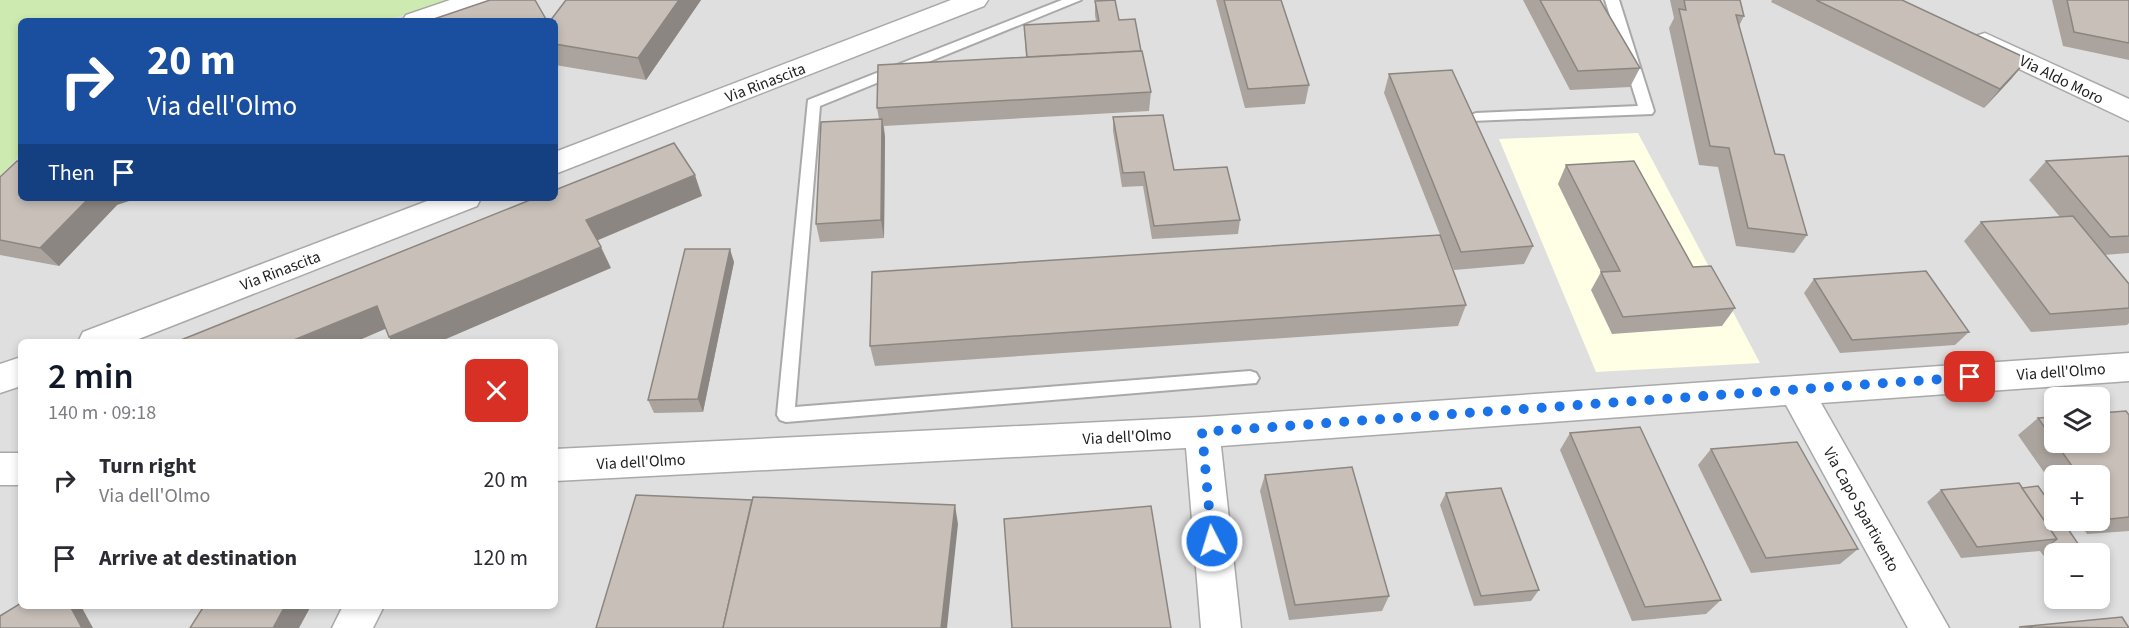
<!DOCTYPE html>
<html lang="en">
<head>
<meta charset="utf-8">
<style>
	body { margin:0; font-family:"Source Sans 3",sans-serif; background:#f7f7f7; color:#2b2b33; height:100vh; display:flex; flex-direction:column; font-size:22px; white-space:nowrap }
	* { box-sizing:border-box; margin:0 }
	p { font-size:20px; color:#7c7c81 }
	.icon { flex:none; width:33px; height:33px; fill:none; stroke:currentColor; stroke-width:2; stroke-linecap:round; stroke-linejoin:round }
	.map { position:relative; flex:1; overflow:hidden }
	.side { position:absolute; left:18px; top:339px; width:540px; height:270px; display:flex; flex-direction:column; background:#fff; border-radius:9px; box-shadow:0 3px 9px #0003 }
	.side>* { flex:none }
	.banner { position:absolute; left:18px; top:18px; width:540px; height:183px; border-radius:9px; box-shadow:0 3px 9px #0003; background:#1a4fa0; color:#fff; overflow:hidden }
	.controls { position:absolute; left:2044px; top:387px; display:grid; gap:12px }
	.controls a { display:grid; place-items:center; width:66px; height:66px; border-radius:9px; background:#fff; box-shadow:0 3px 9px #0003; font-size:30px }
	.pin { position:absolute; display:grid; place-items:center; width:51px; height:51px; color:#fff; margin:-26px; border-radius:12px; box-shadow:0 3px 9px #0006 }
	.me { position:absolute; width:66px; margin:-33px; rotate:355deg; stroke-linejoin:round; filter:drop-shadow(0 0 4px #0008) }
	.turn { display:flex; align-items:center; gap:21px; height:126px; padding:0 30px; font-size:27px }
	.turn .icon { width:78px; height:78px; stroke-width:2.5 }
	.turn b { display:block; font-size:42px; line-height:51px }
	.then { display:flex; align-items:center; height:57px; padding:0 30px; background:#0003; gap:12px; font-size:22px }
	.round { display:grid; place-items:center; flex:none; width:63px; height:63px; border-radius:9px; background:#f7f7f7 }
	.overview { display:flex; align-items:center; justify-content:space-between; height:102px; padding:0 30px }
	h1 { font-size:36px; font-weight:600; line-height:45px; color:#111827 }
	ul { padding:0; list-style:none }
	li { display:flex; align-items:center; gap:18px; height:78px; padding:0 30px }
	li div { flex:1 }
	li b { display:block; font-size:22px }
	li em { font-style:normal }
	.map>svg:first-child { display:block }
</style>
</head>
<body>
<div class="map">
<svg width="2129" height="628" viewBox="0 0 2129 628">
	<rect width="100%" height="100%" fill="#f2efe9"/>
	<path fill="#e0dfdf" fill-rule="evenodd" d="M450 0H2129V628H0V176L21 154V198H555V21H385ZM21 342H555V606H21ZM2055 398H2100V442H2055ZM2055 476H2100V520H2055ZM2055 554H2100V598H2055Z"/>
	<path fill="#ffffe5" d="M1638 133 1760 363 1596 372 1499 139Z"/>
	<path fill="#cdebb0" d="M0 0H450L385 21H21V154L0 176Z"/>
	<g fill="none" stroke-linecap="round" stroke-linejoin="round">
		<defs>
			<g id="lane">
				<path d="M1062 0H1081L820 106 795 407 1250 371 1256 373 1259 378 1256 383 786 422 780 420 777 415 808 100Z"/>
				<path d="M1605 0H1619L1654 111 1652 114 1471 121 1469 118 1471 115 1476 113 1638 106Z"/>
			</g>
			<g id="street">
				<path d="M450 0H489L485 6 442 21H402L406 15Z"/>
				<path d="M951 0H988L984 6 555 174V152Z"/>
				<path d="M1985 33 2129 99V121L1975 48 1971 42 1975 36Z"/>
				<path d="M435 198H481L477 206 131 342H78L83 332Z"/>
				<path d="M2129 353V381L1821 403 1949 628H1908L1786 405 1221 446 1241 628H1201L1186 448 555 481V449L1202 417Z"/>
				<path d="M21 357V386L0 393V364Z"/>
				<rect x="0" y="453" width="21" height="32"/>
				<path d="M343 606H384L373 628H332Z"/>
			</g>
		</defs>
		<use href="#lane" stroke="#a9a9a9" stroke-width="4"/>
		<use href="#street" stroke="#a9a9a9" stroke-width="3"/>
		<use href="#lane" fill="#fff" fill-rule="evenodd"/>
		<use href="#street" fill="#fff" fill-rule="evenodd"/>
	</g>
	<g fill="#aba49e">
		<path d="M566 0H701L646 80 555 65V21Z"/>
		<path d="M1216 0H1281L1309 85 1305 104 1245 108Z"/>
		<path d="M1523 0H1600L1640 68 1630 87 1570 90Z"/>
		<path d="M1670 0H1740L1744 16 1739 26 1775 154 1807 235 1794 253 1736 246 1718 167 1699 165 1669 28 1674 18Z"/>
		<path d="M1772 0H1902L2012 78 1984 108 1771 2Z"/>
		<path d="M2052 0H2129V60L2063 46Z"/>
		<path d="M1095 1 1141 51 1151 92 1149 111 884 126 885 137 884 238 820 242 816 224 879 119 877 108 1026 57 1024 25 1096 21 1095 15Z"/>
		<path d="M1389 74 1533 246 1524 264 1454 270 1384 93Z"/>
		<path d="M1113 117 1174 170 1240 220 1238 234 1152 239 1143 186 1122 187 1113 131Z"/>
		<path d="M2129 156V253L2104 255 2129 284V323L2127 325 2031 332 1964 241 1981 222 2060 217 2029 180 2046 161Z"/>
		<path d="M1566 165 1693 267 1735 308 1722 326 1612 334 1591 290 1601 272 1558 184Z"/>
		<path d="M0 177 117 205 59 266 0 255Z"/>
		<path d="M734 262 703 412 654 413 648 400Z"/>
		<path d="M1814 279 1969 332 1955 345 1840 353 1804 293Z"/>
		<path d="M1466 305 1458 326 875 366 870 346Z"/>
		<path d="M2129 415V531L2087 534 2077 520H2100V476H2055V488L2018 435 2038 418Z"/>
		<path d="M1570 433 1721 600 1706 614 1632 621 1560 450Z"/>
		<path d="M1711 449 1858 549 1840 564 1751 573 1698 465Z"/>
		<path d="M1265 475 1389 596 1382 611 1289 620 1260 491Z"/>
		<path d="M1941 490 2083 551 2079 554H2055V558L2046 559 2040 551 1961 558 1927 502Z"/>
		<path d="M1446 493 1539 590 1531 601 1474 606 1440 505Z"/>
	</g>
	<g fill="#8b8681">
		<path d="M679 0H701L646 80 638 58Z"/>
		<path d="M2028 59 2012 78 1984 108 2000 89Z"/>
		<path d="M882 119 885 137 884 238 881 220Z"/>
		<path d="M695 175 702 196 596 241 586 220Z"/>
		<path d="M89 198H138L117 205 59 266 40 248Z"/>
		<path d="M601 247 611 268 439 342H392L389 337Z"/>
		<path d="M730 249 734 262 703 412 698 399Z"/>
		<path d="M377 306 392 326 355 342H289Z"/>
		<path d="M955 505 958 524 947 628H941Z"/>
		<path d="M70 606H81L93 628H82Z"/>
		<path d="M285 606H311L299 628H273Z"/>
	</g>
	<g fill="#c7bfb8" stroke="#8b8681" stroke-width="1.5">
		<path d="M490 0H535L547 21H428Z"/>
		<path d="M566 0H679L638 58 555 44V21H550Z"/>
		<path d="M1115 0 1119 20 1135 19 1141 51 1027 57 1024 25 1099 21 1095 1Z"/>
		<path d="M1224 0H1281L1309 85 1248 89Z"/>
		<path d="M1540 0H1600L1640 68 1578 71Z"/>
		<path d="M1684 0H1740L1744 16 1736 15 1775 154 1784 155 1807 235 1748 228 1729 148 1710 146 1679 9 1686 10Z"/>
		<path d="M1816 0H1902L2028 59 2000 89Z"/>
		<path d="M2067 0H2129V43L2074 32Z"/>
		<path d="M1142 51 1151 92 877 108 878 65Z"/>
		<path d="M1452 70 1533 246 1461 252 1389 74Z"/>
		<path d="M1163 115 1174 170 1227 167 1240 220 1154 226 1144 172 1123 173 1113 117Z"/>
		<path d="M882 119 881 220 816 224 821 122Z"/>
		<path d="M674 143 695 175 586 220 601 247 389 337 377 306 289 342H176L535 198H555V190Z"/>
		<path d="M2129 156V236L2110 237 2046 161Z"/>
		<path d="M17 161 21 162V198H89L40 248 0 240V177Z"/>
		<path d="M1634 161 1693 267 1711 266 1735 308 1623 317 1601 272 1620 271 1566 165Z"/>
		<path d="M2073 216 2129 284V308L2050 314 1981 222Z"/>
		<path d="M1440 235 1466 305 870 346 872 272Z"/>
		<path d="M685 249H730L698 399 648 400Z"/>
		<path d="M1926 271 1969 332 1852 340 1814 279Z"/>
		<path d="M2126 411 2129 415V517L2110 519 2100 505V476H2079L2055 442H2100V413Z"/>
		<path d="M2055 417V442L2038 418Z"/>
		<path d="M1640 427 1721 600 1645 607 1570 433Z"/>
		<path d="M1797 442 1858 549 1766 558 1711 449Z"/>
		<path d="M1352 467 1389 596 1295 605 1265 475Z"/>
		<path d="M2019 483 2057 539 1977 547 1941 490Z"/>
		<path d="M2038 486 2055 510V520H2062L2083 551 2055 553 2049 545 2057 539 2022 488Z"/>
		<path d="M1501 488 1539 590 1481 596 1446 493Z"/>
		<path d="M636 495 752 500 723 628H596Z"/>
		<path d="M753 497 955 505 941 628H723Z"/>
		<path d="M1151 506 1171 628H1012L1004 519Z"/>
		<path d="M21 603V606H70L82 628H0V616Z"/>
		<path d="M204 606H285L273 628H190Z"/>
		<path d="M2122 617 2129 628 2019 627Z"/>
	</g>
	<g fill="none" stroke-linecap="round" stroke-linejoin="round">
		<path stroke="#1a73e8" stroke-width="10" stroke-dasharray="0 18" d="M1212 541 1202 432 1970 377"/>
	</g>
	<g text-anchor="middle" stroke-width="5" stroke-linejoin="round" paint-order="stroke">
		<g font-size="16" fill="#222" stroke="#fff">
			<text transform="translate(2062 79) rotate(26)" y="6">Via Aldo Moro</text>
			<text transform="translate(765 82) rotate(-21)" y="6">Via Rinascita</text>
			<text transform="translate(280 270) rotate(-21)" y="6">Via Rinascita</text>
			<text transform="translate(2061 371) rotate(-4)" y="6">Via dell'Olmo</text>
			<text transform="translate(1127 436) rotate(-3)" y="6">Via dell'Olmo</text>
			<text transform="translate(641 461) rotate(-3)" y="6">Via dell'Olmo</text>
			<text transform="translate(1862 509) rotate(61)" y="6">Via Capo Spartivento</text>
		</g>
	</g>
</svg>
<div class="controls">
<a><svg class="icon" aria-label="layers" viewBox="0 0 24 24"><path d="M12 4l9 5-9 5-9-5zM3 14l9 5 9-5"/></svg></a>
<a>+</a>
<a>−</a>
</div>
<div class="pin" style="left:1970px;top:377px;background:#d93025"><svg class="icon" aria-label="arrive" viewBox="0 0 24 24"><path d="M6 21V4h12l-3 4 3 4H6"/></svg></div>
<svg class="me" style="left:1212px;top:541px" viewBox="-20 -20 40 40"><circle r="17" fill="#1a73e8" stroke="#fff" stroke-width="3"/><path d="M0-11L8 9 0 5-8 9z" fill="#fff"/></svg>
<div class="banner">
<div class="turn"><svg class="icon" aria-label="right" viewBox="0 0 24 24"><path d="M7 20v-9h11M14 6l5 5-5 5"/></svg><div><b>20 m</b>Via dell'Olmo</div></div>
<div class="then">Then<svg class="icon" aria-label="arrive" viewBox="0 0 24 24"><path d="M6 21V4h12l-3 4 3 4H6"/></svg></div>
</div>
<section class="side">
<div class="overview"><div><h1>2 min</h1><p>140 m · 09:18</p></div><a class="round" style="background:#d93025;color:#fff"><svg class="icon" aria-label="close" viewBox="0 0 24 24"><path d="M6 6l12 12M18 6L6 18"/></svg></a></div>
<ul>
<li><svg class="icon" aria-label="right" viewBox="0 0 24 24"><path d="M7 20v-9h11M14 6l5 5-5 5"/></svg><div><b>Turn right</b><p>Via dell'Olmo</p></div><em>20 m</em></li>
<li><svg class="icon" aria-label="arrive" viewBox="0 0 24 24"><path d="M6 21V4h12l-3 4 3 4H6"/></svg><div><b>Arrive at destination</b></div><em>120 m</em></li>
</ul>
</section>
</div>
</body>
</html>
